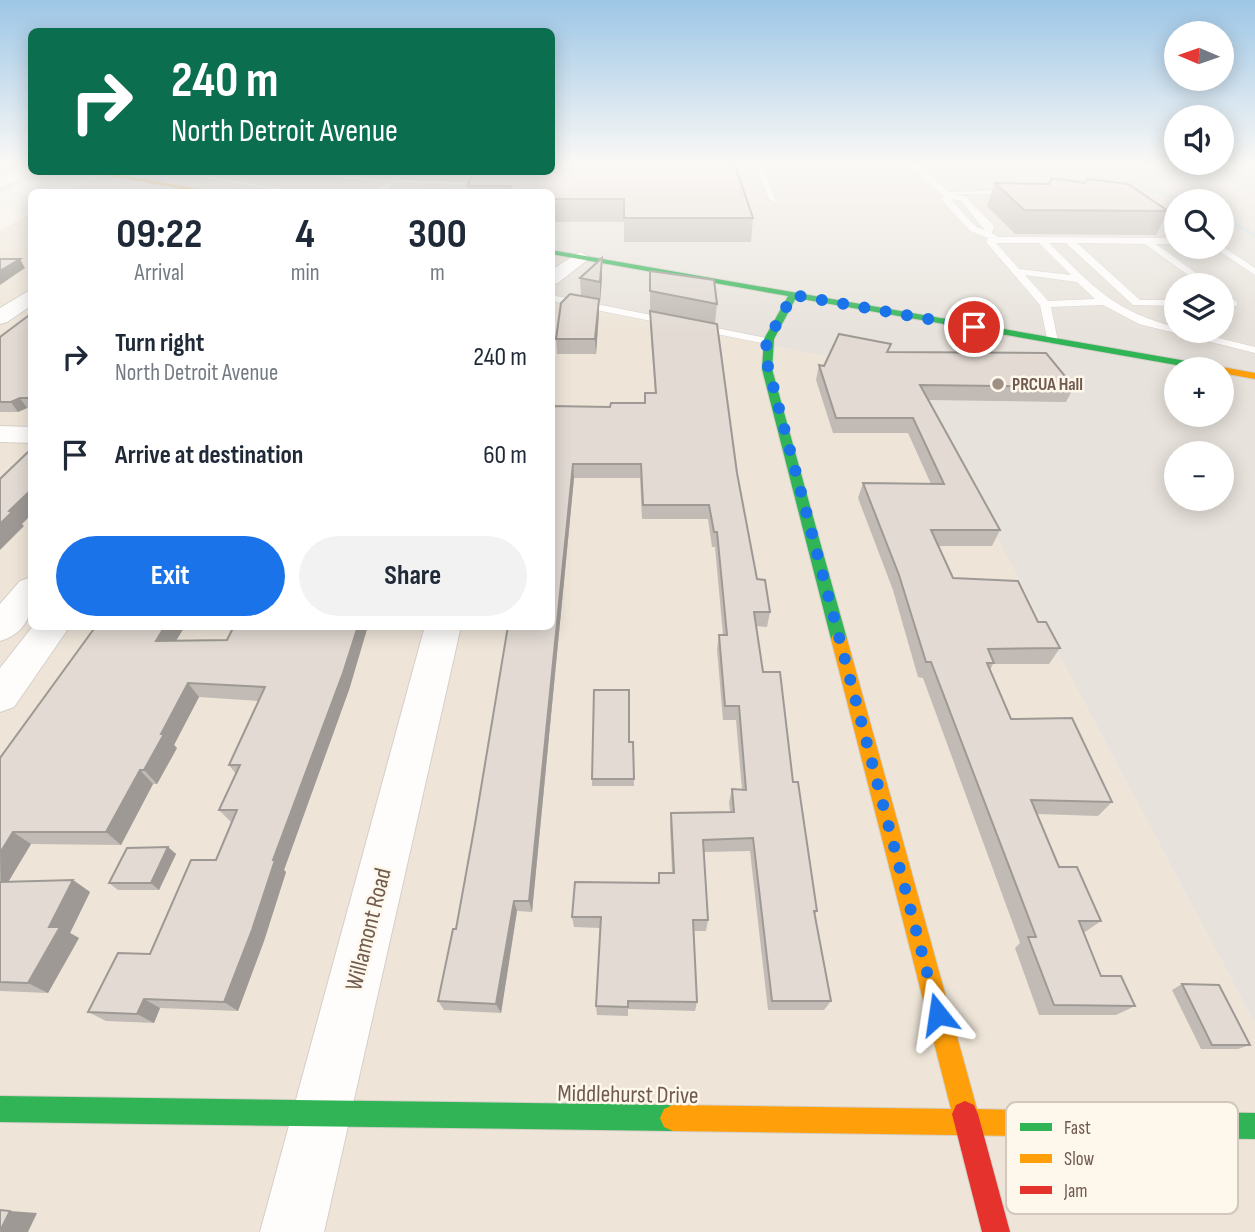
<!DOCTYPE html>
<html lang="en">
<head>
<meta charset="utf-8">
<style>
	body { margin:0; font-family:"Sofia Sans Condensed",sans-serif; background:#f2f2f3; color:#1f2937; height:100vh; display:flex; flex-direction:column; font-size:26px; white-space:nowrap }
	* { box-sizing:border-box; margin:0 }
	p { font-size:23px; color:#747a83 }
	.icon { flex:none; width:38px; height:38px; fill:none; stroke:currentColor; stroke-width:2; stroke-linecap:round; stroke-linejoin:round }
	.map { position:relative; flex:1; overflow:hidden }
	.side { position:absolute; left:28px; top:189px; width:527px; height:441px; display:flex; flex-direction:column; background:#fff; border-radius:10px; box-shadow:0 4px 18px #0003 }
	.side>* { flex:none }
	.hud { position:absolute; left:28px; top:28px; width:527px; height:147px; border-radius:10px; box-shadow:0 4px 18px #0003; background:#0b6e4f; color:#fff; overflow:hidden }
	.needle { width:46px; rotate:272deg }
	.tools { position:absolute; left:1164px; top:21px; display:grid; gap:14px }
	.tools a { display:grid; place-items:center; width:70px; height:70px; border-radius:50%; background:#fff; box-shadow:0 4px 18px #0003; font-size:35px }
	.pin { position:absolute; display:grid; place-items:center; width:60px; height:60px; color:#fff; margin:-30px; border:4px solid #fff; border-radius:50%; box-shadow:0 2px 7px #0007 }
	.me { position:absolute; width:77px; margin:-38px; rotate:345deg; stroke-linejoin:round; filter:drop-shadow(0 0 5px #0008) }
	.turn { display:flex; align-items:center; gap:24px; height:147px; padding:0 28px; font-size:32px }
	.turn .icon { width:91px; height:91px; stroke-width:2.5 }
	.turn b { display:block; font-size:49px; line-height:60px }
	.eta { display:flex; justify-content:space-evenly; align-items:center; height:119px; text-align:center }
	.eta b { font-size:42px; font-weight:700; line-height:49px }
	.primary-button { display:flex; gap:14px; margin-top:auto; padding:14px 28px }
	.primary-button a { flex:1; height:80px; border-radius:42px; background:#1a73e8; color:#fff; font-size:28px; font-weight:700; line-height:80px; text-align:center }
	.primary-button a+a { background:#f2f2f3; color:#1f2937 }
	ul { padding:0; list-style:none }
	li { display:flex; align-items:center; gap:21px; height:98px; padding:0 28px }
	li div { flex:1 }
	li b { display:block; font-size:26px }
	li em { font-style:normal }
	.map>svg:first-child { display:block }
</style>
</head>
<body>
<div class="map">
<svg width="1255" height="1232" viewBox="0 0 1255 1232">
	<rect width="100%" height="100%" fill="#f6f2ea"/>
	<path fill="#eee5d8" d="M31 213 32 626H551V302L909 373 1255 1024V1232H0V231Z"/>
	<g fill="#e7e2db" fill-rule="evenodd">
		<path d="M0 163H31L32 172H44L0 194Z"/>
		<path d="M551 163H1221L1255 168V1024L909 373 551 302V192H69L96 177 66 172H551ZM1176 201H1222V247H1176ZM1176 285H1222V331H1176ZM1176 369H1222V415H1176ZM1176 453H1222V499H1176Z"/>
	</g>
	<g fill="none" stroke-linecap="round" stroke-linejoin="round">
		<g fill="#cee1e4" fill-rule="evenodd">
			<path d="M935 163H940L981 175 1033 185 1031 186 980 177Z"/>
			<path d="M1125 188 1163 192 1196 201H1190L1163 194 1126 190Z"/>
			<path d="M1222 215 1255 234V237L1222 218Z"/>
		</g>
		<defs>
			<g id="lane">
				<path d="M755 163H761L776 202 769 200Z"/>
				<path d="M909 163H916L949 192 1012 190 1009 194H953L965 196 994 226 992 233 998 237 1176 238V244H1156L1213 285H1202L1145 244 1077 243 1140 300H1176V306L1133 305 1066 243H1049C1094 287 1113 311 1176 327V331H1191L1255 347V353L1139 324 1103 305 1051 307 1058 341 1048 343 1040 305 986 242 988 238 970 231 942 200 944 196ZM950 199 960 200 985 230 976 227ZM996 243H1039L1071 275 1019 269ZM1025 275 1077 282 1095 299 1048 301Z"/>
				<path d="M167 172H182L303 192H288Z"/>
				<path d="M284 172 391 179 397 172H403L398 179 479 183 473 192H466L470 185 395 183 384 192H377L387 183Z"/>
				<path d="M1222 246 1255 268V275L1213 247Z"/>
				<path d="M1222 292 1237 302V306L1222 307Z"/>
				<path d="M551 295 767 338 773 341 767 344 551 301Z"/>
			</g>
			<g id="street">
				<path d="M32 164V172H36L0 188V178Z"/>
				<path d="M580 252 589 257 586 261 558 283 551 285V270Z"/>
				<path d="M32 289V305L7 322 0 324V308Z"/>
				<path d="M0 426 32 427V443L0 442Z"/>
				<path d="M32 577C32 606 33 631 0 641V604L20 581Z"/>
				<path d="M33 626H70L14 707 0 712V668Z"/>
				<path d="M425 626H461L324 1232H260Z"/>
			</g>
			<g id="fast">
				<path d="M551 250 1215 366 1220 369H1199L796 298 774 339 772 369 847 639 845 643H833L831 639 762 369 764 339 788 296 551 254Z"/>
				<path d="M0 1096 673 1105 682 1109 686 1118 682 1127 673 1131 0 1122Z"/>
				<path d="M1019 1110 1255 1113V1139L1019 1136 1010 1132 1006 1123 1010 1114Z"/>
			</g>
			<g id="slow">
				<path d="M89 172H101L214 192H202Z"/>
				<path d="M1222 367 1255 373V379L1222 373V369H1217Z"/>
				<path d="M839 633 845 635 847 639 977 1109 1019 1110 1028 1114 1032 1123 1028 1132 1019 1136 673 1131 664 1127 660 1118 664 1109 673 1105 951 1109 831 639 833 635Z"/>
			</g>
			<path id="jam" d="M965 1101 974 1105 978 1114 1010 1232H982L952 1114 956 1105Z"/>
		</defs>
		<use href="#lane" stroke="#d5cfc8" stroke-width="1"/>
		<use href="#street" stroke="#d5cfc8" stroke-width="2"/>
		<use href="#fast" stroke="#d5cfc8" stroke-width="2"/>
		<use href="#slow" stroke="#d5cfc8" stroke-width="2"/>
		<use href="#jam" stroke="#d5cfc8" stroke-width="2"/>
		<use href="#lane" fill="#fefdfc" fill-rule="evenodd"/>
		<use href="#street" fill="#fefdfc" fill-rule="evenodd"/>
		<use href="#fast" fill="#30b455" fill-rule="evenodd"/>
		<use href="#slow" fill="#ff9f0a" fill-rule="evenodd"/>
		<use href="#jam" fill="#e5322d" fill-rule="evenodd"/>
		<g stroke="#e4e2e4" stroke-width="2.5" stroke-dasharray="4.5 3.5" stroke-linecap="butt">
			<path d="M1099 163 1255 187"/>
			<path d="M1221 163 1255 168"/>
		</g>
	</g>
	<g fill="#c2bbb5">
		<path d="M474 172 753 218 751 242H624V222H551V192H468L467 186Z"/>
		<path d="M995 183 1168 211 1156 235 1015 234 987 206Z"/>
		<path d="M602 258V278L600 302H599V313L596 354H557L556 339 581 296 580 278Z"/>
		<path d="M650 271 717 304 715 323 737 473 757 579 770 612 767 627 756 626 763 672 793 782 817 911 815 914 831 1001 824 1010H768L750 851 704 852 708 920 706 931H694L697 1002 695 1011 628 1009V1016L597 1015 596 1006 600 928 574 927 572 917 658 883 659 873H672L670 826 671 813 730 812 729 802 732 789H742L736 720H723L717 649 719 635H723L715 547H712L708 519H642L640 478H574L532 912 517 911 501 1013 444 1010 438 1001 456 929 551 406 610 407 645 403 655 393 650 323Z"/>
		<path d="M32 313V408H27L18 412H0V337Z"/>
		<path d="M888 352 1074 387 1066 402 928 400 1000 530 992 546H938L953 578 1038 622 1060 648 1049 664H993L990 670 1011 719 1112 802 1098 816 1037 814 1059 867 1101 921 1085 932H1083L1101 976 1135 1006 1116 1015H1039L1015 948 1020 943 923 678 918 677 893 590 858 498 863 483 931 484 908 433H833L816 380 819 365 824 366Z"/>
		<path d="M176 641 350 687 284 870 286 872 264 941 238 1011 160 1008 154 1023 106 1021 88 1012 150 954 216 860 232 823 219 810 236 774 229 765 258 701 199 697 174 745 177 748 157 784H153L121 845 31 844 8 882 73 880 90 892 70 933 79 938 48 993 0 991V758Z"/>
		<path d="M629 742H633L634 786H592V779Z"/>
		<path d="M168 847 176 854 159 890H118L109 883Z"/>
		<path d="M1182 984 1250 1045 1238 1049H1201L1172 990Z"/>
	</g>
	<g fill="#9e9994">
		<path d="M602 258V278L600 302V282Z"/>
		<path d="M20 259 25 268 0 285V271Z"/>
		<path d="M599 299V313L596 354 595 339Z"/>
		<path d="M20 398 27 408 18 412 11 402Z"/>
		<path d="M573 464 574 478 532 912 529 901Z"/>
		<path d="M32 489V514L22 524 24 526 0 550V524L9 511Z"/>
		<path d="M165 626H185L167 656 156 641Z"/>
		<path d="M358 626H368L350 687 284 870 286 872 264 941 238 1011 224 1002 273 860Z"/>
		<path d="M188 683 199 697 174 745 177 748 157 784 144 770 161 734Z"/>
		<path d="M140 770 153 784 121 845 106 832Z"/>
		<path d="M13 832 31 844 1 894 0 853Z"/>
		<path d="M168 847 176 854 159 890 151 883Z"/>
		<path d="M73 880 90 892 70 933 79 938 48 993 28 983 49 927Z"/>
		<path d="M514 901 517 911 501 1013 496 1004Z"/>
		<path d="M144 999 160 1008 154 1023 137 1014Z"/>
		<path d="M10 1211 37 1213 28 1232H0Z"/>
	</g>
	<g fill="#e2dad3" stroke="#9e9994" stroke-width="2">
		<path d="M551 163H734L753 218H624V199H551V192H509L511 186H467L474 172H551Z"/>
		<path d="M1052 178 1085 183 1087 179 1128 184 1168 211 1024 210 995 183 1049 184Z"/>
		<path d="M602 258 600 282 580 278Z"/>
		<path d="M0 259H20L0 271Z"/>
		<path d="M650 271 714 280 717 304 650 291Z"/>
		<path d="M570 294 599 299 595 339H556L561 303Z"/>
		<path d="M650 311 717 324 737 473 757 579 765 580 770 612H754L763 672H780L793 782H798L817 911H814L831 1001H772L753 838 703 840 708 920H693L697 1002 628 1001V1007L596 1006 601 917H572L575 882 659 883V873H674L671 813 734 812 732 789 746 790 739 706H725L719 635H727L717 532H714L709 505H643L641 464H573L529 901H514L496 1004 438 1001 453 929H456L475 824 508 626H551V406L610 407 611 403H645V393H656Z"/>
		<path d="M32 313V398H20L11 402H0V337Z"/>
		<path d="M839 334 891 344 887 352 1046 353 1074 387 920 385 1000 530H931L953 578 1018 581 1038 622H1046L1060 648 988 649 994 663H987L1011 719 1072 718 1112 802 1031 800 1059 867H1077L1101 921H1079L1101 976H1121L1135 1006 1054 1005 1028 937H1036L931 662H926L899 575 863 483 944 484 913 418H836L819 365 824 366Z"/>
		<path d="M29 451H32V489L9 511 12 512 0 524V479Z"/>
		<path d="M96 626H165L156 641 227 640 234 626H358L343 673 273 860H275L252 930 224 1002 144 999 137 1014 88 1012 118 953 150 954 191 860H216L237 810H219L240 765H229L265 687 188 683 161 734H164L144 770H140L106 832H13L0 853V758Z"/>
		<path d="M594 690H629V742H633L634 779H592Z"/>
		<path d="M168 847 151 883H109L127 848Z"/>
		<path d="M73 880 49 927H60L28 983 0 982V882Z"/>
		<path d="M1182 984 1219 985 1250 1045H1212Z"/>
		<path d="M0 1210 10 1211 0 1231Z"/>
	</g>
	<linearGradient id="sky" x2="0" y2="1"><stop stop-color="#9dc6e6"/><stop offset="0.49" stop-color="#fbf9f6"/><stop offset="1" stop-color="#fbf9f6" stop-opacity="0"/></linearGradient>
	<rect width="1255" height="335" fill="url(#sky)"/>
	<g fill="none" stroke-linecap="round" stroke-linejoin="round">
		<path stroke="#1a73e8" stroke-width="12" stroke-dasharray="0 21.6" d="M938 1014 765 355 767 341 793 295 974 327"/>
	</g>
	<circle fill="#9f9085" stroke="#fdf7ec" stroke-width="2.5" cx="998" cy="384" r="7"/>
	<g text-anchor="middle" stroke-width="5" stroke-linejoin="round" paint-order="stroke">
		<g font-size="18" font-weight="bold" fill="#705b4e" stroke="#fdf7ec" text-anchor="start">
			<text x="1012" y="390">PRCUA Hall</text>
		</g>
		<g font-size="24" fill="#705b4e" stroke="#fdf7ec">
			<text transform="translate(368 929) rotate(-76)" y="8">Willamont Road</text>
			<text transform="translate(628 1094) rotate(1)" y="8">Middlehurst Drive</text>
		</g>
	</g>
	<rect x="1006" y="1102" width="232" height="112" rx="10" fill="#fdf7ec" stroke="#d3c8bd" stroke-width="2"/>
	<rect x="1020" y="1123" width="32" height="8" fill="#30b455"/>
	<rect x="1020" y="1154" width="32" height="9" fill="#ff9f0a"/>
	<rect x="1020" y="1186" width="32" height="8" fill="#e5322d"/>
	<g font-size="19" fill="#705b4e">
		<text x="1064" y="1134">Fast</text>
		<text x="1064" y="1165">Slow</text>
		<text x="1064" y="1197">Jam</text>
	</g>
</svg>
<div class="tools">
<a><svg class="needle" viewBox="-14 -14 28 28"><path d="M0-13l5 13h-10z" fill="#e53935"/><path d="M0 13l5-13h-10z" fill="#747a83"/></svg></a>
<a><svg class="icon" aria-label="sound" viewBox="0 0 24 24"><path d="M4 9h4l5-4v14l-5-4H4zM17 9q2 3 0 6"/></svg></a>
<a><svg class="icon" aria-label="search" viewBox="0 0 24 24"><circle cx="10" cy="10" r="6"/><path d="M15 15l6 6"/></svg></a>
<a><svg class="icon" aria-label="layers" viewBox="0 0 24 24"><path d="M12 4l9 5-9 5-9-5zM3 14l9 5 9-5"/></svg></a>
<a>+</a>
<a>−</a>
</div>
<div class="pin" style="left:974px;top:327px;background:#d93025"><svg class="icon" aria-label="arrive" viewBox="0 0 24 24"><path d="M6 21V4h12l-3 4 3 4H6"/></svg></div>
<svg class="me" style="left:938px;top:1014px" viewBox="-20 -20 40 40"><path d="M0-17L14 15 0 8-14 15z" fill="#1a73e8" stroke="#fff" stroke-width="4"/></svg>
<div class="hud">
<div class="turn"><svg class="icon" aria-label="right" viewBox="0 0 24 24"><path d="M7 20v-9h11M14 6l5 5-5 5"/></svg><div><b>240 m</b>North Detroit Avenue</div></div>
</div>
<section class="side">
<div class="eta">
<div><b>09:22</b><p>Arrival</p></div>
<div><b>4</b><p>min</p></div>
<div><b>300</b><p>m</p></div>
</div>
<ul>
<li><svg class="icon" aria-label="right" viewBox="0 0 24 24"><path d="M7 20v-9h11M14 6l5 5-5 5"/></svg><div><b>Turn right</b><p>North Detroit Avenue</p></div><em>240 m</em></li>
<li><svg class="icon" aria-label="arrive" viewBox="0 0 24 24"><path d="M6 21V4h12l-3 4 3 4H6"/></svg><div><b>Arrive at destination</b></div><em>60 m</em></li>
</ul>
<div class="primary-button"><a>Exit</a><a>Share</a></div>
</section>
</div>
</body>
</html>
